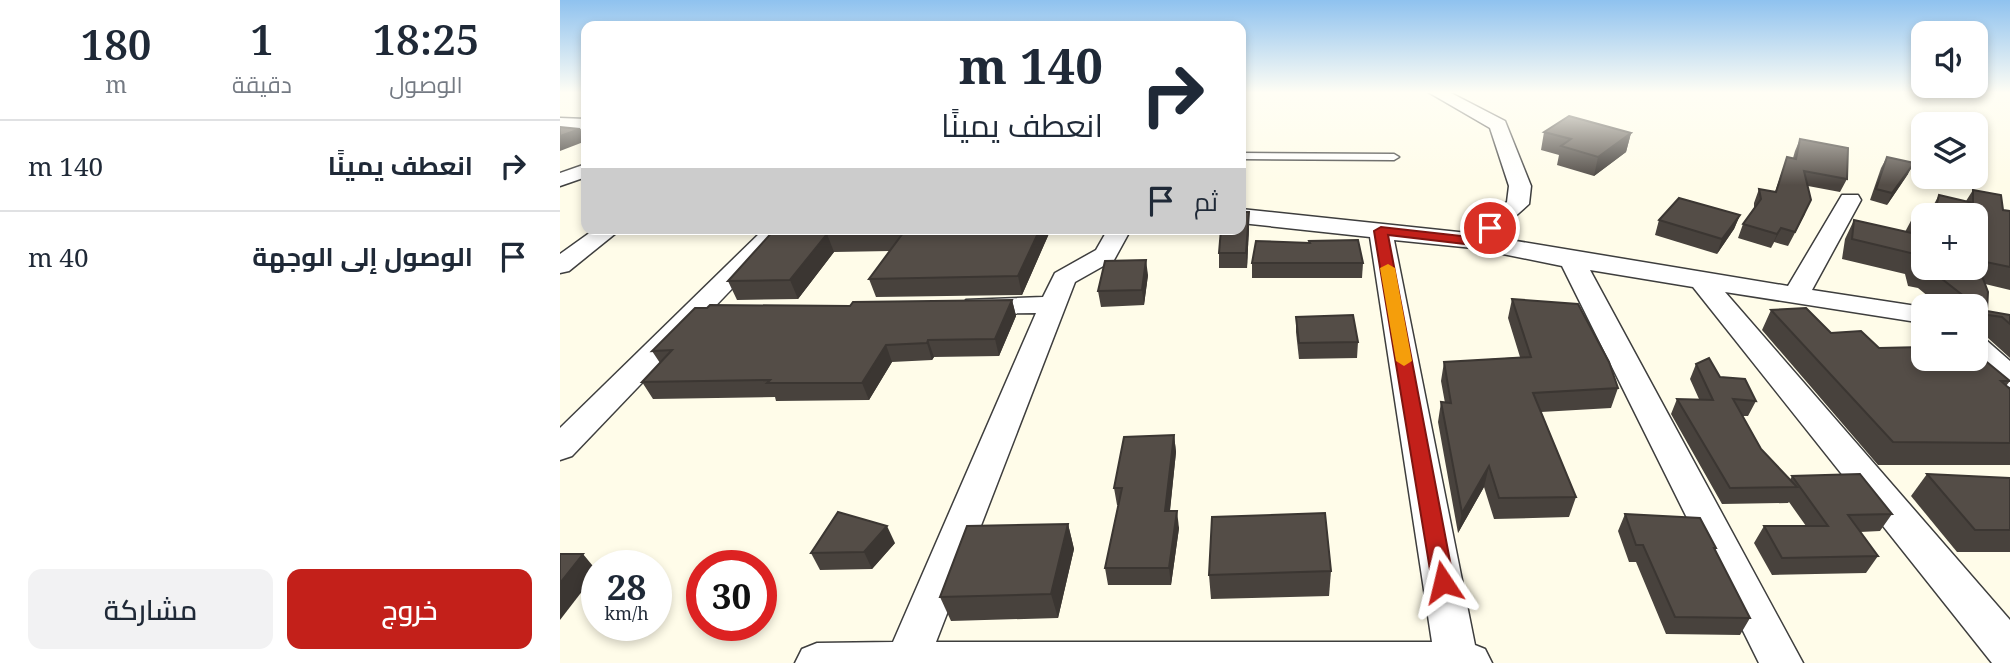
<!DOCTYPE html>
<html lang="ar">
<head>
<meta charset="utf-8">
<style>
	body { margin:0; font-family:"Noto Serif",Cairo,serif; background:#f2f2f3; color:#1f2937; direction:rtl; height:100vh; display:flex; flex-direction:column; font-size:26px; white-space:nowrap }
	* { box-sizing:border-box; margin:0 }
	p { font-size:23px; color:#747a83 }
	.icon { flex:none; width:38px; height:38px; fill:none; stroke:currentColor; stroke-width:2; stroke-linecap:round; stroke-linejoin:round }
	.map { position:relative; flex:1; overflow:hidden; direction:ltr }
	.details { display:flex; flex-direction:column; background:#fff; width:560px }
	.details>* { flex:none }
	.top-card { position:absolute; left:21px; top:21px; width:665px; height:214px; border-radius:14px; box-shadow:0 4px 10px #0003; direction:rtl; background:#fff; color:#1f2937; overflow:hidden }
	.tools { position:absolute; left:1351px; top:21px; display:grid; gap:14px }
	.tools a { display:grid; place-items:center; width:77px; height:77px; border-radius:14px; background:#fff; box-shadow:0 4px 10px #0003; font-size:35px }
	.speed { position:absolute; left:21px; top:550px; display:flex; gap:14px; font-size:35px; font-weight:700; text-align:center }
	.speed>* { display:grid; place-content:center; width:91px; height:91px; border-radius:50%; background:#fff; box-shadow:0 4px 10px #0003; line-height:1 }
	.speed small { font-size:18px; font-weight:400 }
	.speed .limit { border:10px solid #d22; background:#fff; color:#111 }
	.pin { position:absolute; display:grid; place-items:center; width:60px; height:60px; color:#fff; margin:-30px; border:4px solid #fff; border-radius:50%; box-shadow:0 2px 7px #0007 }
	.me { position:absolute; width:77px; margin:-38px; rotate:350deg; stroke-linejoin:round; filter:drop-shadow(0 0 5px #0008) }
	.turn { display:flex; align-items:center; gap:24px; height:147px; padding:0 28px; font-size:32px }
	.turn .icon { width:91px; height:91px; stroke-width:2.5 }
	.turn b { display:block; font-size:49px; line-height:60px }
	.then { display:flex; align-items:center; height:66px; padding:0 28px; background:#0003; gap:14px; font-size:26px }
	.eta { display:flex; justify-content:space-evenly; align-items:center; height:119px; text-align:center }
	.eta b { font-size:42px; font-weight:600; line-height:49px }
	.primary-button { display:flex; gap:14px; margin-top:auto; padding:14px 28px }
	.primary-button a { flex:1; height:80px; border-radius:14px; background:#c3201a; color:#fff; font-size:28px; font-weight:600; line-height:80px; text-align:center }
	.primary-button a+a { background:#f2f2f3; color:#1f2937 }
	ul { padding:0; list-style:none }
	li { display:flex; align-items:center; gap:21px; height:91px; padding:0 28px; border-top:2px solid #e0e1e3 }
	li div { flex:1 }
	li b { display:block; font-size:26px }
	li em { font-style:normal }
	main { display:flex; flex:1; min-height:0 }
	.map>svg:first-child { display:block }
</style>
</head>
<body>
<main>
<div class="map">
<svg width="1450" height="663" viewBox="0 0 1450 663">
	<rect width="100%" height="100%" fill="#fffce9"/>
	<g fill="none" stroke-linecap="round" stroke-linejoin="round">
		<defs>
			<path id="service" d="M681 153 834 154 839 157 834 160 681 159Z"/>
			<g id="minor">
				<path d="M868 92H889L945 121 971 186 969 204 932 237 1228 286 1282 195H1298L1301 200 1252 290 1363 307V323L1165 292 1450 620V663H1432L1133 287 1030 270 1243 663H1199L1002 266 913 248 834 240 915 645 925 649 932 663H235L242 649 257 643 333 642 476 313 415 314 406 312 402 306 406 300 483 297 495 273 536 250 548 229H571L554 260 515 282 376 642H872L810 237 681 223V209L908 233 947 202 949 186 930 128Z"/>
				<path d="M0 118 26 119V129L0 130Z"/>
				<path d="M26 164V177L0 186V173Z"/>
				<path d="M35 229H61L9 271 0 273V254Z"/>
				<path d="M204 229H229L12 456 0 460V428Z"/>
				<path d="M1416 337 1426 340 1450 361V387L1439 384 1413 359H1416Z"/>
			</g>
		</defs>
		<use href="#service" stroke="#3e3e3e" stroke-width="3"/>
		<use href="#minor" stroke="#3e3e3e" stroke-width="3"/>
		<use href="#service" fill="#fff" fill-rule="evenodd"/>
		<use href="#minor" fill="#fff" fill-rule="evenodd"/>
	</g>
	<g fill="#48423d">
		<path d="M984 132 1071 133 1066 152 1034 176 997 165 999 155 981 150Z"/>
		<path d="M1240 139 1287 179 1280 192 1248 186 1245 214 1228 246 1214 242 1211 248 1178 238 1183 224 1194 208V203L1199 189 1215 192 1227 157 1233 158 1235 151Z"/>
		<path d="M1327 157 1348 174 1327 205 1310 200 1321 168Z"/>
		<path d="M1413 190 1443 210 1450 211V290L1425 284 1427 311 1450 315V358L1428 338 1416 336V306H1380L1358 288 1348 286 1345 274 1282 259 1285 239 1294 220 1345 232 1354 215 1363 217V268H1416V215H1368L1379 195 1406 201Z"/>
		<path d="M1180 215 1174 229 1157 254 1095 235 1099 220Z"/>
		<path d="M689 227 687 268H659V253Z"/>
		<path d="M215 229 366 233 491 229 462 295 316 297 309 279 330 251 274 252 238 299 177 300 168 281Z"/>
		<path d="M749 243 803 263 802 278H692V263Z"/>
		<path d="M588 275 584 305 541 307 538 291Z"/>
		<path d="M952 299 1058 388 1051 408 981 412 1016 497 1009 517 934 519 924 487 898 533 878 422 881 402 885 403 881 381 884 362 960 357 948 318Z"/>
		<path d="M452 300 456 316 439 356 374 357 372 360 332 362 309 400 216 401 215 397 93 399 82 382 100 363 92 351 290 306Z"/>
		<path d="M1211 310 1271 333 1319 348 1450 381 1446 386 1450 389V465H1318L1202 330Z"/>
		<path d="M736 317 798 342 797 358 739 359 736 332Z"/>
		<path d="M1136 364 1160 377 1196 401 1188 416H1182L1201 449 1230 480 1232 476 1332 514 1320 531 1300 532 1318 556 1306 573 1212 575 1194 543 1204 526H1246L1229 502 1228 503 1162 504 1111 414 1117 399H1139L1130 379Z"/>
		<path d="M614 435 616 452 610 511 619 528 611 585H548L545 568 558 505H557L554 488Z"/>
		<path d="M1367 474 1450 478V552H1397L1351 496Z"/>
		<path d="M1065 514 1156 548 1155 551 1190 618 1180 635 1106 634 1076 562H1069L1058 531Z"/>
		<path d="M508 524 514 549 498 618 391 621 380 597Z"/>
		<path d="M335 543 312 569 260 570 251 553Z"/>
		<path d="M771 571 769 596 651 599 649 575Z"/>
	</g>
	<g fill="#3b3632">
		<path d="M20 129 26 141 0 151V136Z"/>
		<path d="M1071 133 1066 152 1034 176 1038 157Z"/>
		<path d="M684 152V179L681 183V155Z"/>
		<path d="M1354 163 1348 174 1327 205 1332 193Z"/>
		<path d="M689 212V227L687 268 686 253Z"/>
		<path d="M1180 215 1174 229 1157 254 1162 239Z"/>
		<path d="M1221 228 1211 248 1217 234Z"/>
		<path d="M351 229H368L354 251 348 233Z"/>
		<path d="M480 229H491L462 295 458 276Z"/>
		<path d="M267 234 274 252 238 299 230 280Z"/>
		<path d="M586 260 588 275 584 305 582 290Z"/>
		<path d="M452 300 456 316 439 356 435 339Z"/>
		<path d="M368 340 374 357 372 360 367 343Z"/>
		<path d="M326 345 332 362 309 400 302 383Z"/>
		<path d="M614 435 616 452 608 528 605 511Z"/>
		<path d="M929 466 924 487 898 533 902 513Z"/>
		<path d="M617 511 619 528 611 585 609 568Z"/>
		<path d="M508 524 514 549 498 618 491 594Z"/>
		<path d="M327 526 335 543 312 569 304 552Z"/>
		<path d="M23 554 37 571V572L0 620V583Z"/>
	</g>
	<g fill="#544d47" stroke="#3b3632" stroke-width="2">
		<path d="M1009 116 1071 133 1038 157 1001 146 1011 139 984 132Z"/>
		<path d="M0 127 20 129 0 136Z"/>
		<path d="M1240 139 1288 148 1287 179 1244 171 1251 200 1235 232 1221 228 1217 234 1183 224 1201 199 1199 189 1216 192 1227 157 1236 159Z"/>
		<path d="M1327 157 1354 163 1332 193 1316 189Z"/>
		<path d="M1413 190 1441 195 1443 210 1450 211V267L1416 260V215H1374L1379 195 1413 203Z"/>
		<path d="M1119 198 1180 215 1162 239 1099 220Z"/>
		<path d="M681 212H689L686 253H659L661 229H681Z"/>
		<path d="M1354 215 1363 217V267L1359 266 1355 254 1292 239 1294 220 1356 234Z"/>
		<path d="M215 229H351L348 233 398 232 400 229H480L458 276 309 279 343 233 267 234 230 280 168 281Z"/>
		<path d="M798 240 803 263H692L696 241 750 243 749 241Z"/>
		<path d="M586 260 582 290 538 291 545 261Z"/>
		<path d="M1416 260 1428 292 1427 311 1450 315V324L1442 317 1428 315 1368 268H1416Z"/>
		<path d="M952 299 1018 304 1049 362 1058 388 973 393 1016 497 939 498 929 466 902 513 881 402 891 403 884 362 971 357Z"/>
		<path d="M452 300 435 339 368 340 367 343 326 345 302 383H207L210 380 82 382 112 350 92 351 135 308H147L150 305 290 306 293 302Z"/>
		<path d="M1246 308 1271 333 1301 331 1319 348 1363 347V359H1416V353L1450 381H1441L1450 389V443L1333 442 1211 310Z"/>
		<path d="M793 315 798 342 739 343 736 317Z"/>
		<path d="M1149 358 1160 377 1185 379 1196 401 1173 399 1201 449 1237 487 1170 488 1117 399 1153 400 1136 364Z"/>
		<path d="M614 435 605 511H617L609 568H545L562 488H554L564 437Z"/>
		<path d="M1300 474 1332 514 1288 515 1318 556 1222 558 1204 526H1268L1232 476Z"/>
		<path d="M1367 474 1450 478V530H1415Z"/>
		<path d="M278 512 327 526 304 552 251 553Z"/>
		<path d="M765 513 771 571 649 575 652 517Z"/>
		<path d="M1065 514 1140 518 1156 548H1154L1190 618 1115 617 1083 545H1076Z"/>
		<path d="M508 524 491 594 380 597 407 526Z"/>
		<path d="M0 554H23L0 583Z"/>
	</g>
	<linearGradient id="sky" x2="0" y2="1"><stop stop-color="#8fc2ef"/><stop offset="0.5" stop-color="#fffef5"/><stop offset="1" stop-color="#fffef5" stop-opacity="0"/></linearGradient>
	<rect width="1450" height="185" fill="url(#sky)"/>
	<path fill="#c3201a" stroke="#7f1511" stroke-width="2" d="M930 224 935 225V230L913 245 828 235 894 582 891 588 883 591 875 588 872 582 814 231 821 227 910 237Z"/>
	<path fill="#f59e0b" d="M828 264 835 268 852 361 844 366 836 361 820 268Z"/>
</svg>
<div class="tools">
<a><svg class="icon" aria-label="sound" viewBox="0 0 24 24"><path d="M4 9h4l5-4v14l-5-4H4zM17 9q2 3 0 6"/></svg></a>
<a><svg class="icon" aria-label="layers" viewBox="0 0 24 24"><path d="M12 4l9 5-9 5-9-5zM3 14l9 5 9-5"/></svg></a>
<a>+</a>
<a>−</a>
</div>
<div class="speed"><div>28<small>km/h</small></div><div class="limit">30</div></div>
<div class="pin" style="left:930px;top:228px;background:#d93025"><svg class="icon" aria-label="arrive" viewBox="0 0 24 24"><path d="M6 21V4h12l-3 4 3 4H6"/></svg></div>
<svg class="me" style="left:883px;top:582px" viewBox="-20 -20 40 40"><path d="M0-17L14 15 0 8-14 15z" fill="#c3201a" stroke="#fff" stroke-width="4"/></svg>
<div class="top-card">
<div class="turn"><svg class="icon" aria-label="right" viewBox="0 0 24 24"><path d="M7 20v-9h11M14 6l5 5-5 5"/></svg><div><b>140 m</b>انعطف يمينًا</div></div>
<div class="then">ثم<svg class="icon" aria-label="arrive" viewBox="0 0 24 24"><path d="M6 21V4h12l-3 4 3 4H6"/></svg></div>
</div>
</div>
<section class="details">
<div class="eta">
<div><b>18:25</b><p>الوصول</p></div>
<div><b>1</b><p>دقيقة</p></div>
<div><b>180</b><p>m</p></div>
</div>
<ul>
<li><svg class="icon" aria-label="right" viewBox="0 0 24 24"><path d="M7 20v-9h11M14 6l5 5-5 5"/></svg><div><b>انعطف يمينًا</b></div><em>140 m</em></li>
<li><svg class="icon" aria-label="arrive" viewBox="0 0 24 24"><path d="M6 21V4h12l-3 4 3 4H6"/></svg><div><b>الوصول إلى الوجهة</b></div><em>40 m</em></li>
</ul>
<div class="primary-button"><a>خروج</a><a>مشاركة</a></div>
</section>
</main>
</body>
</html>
